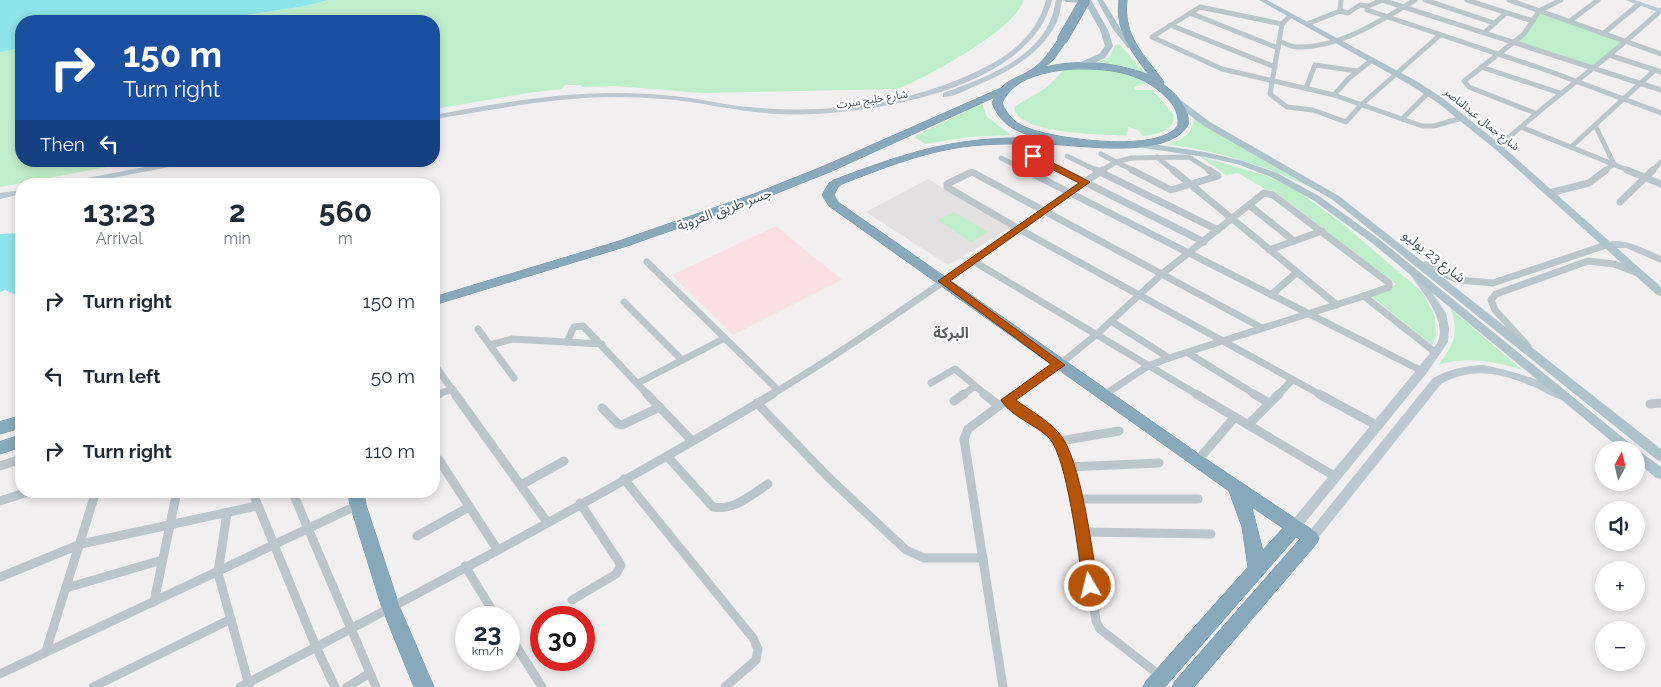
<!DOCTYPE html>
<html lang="en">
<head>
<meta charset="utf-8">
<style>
	body { margin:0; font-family:Raleway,"Noto Sans Arabic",sans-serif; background:#f6f6f7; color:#1f2937; height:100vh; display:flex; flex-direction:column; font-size:19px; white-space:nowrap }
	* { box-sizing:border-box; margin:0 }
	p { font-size:16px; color:#747a83 }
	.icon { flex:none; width:28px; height:28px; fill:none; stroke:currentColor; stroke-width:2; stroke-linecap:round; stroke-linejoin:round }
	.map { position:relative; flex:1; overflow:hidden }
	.drawer { position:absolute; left:15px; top:178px; width:425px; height:320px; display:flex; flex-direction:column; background:#fff; border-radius:20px; box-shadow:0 2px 8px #0003 }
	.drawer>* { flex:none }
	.banner { position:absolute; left:15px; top:15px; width:425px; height:152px; border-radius:20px; box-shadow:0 2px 8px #0003; background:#1a4fa0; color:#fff; overflow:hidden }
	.needle { width:32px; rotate:7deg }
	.tools { position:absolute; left:1595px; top:441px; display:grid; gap:10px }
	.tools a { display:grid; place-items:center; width:50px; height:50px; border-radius:50%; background:#fff; box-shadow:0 2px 8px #0003; font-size:25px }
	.speed { position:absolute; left:455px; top:606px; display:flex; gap:10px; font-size:25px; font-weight:700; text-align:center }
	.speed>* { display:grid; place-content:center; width:65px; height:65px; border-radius:50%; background:#fff; box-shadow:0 2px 8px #0003; line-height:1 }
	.speed small { font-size:12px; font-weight:400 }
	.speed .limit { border:8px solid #d22; background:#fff; color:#111 }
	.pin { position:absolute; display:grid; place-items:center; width:42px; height:42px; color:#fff; margin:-21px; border-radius:10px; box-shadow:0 2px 8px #0006 }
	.me { position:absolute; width:55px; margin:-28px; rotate:352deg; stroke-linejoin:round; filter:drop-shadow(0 0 4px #0008) }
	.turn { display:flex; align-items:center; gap:18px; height:105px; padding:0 25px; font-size:22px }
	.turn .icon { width:65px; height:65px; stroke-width:2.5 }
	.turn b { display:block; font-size:35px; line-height:42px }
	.then { display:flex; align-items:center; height:48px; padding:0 25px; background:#0003; gap:10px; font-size:19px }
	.eta { display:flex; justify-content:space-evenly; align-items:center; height:85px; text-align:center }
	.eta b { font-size:30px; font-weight:700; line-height:35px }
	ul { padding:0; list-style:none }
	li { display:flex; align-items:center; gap:15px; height:75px; padding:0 25px }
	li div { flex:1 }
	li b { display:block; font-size:19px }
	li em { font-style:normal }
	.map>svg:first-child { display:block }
</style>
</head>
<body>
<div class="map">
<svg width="1661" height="687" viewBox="0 0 1661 687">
	<rect width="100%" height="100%" fill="#f1efef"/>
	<path fill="#e2e0e1" d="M928 179 1010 228 948 265 866 212Z"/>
	<path fill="#fae0e2" d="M776 226 842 280 733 335 672 275Z"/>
	<g fill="#bfeeca">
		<path d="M329 0H1023C1019 28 924 79 897 89L702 93 616 86 583 87 580 85H565L562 89 527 93 434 109V21H206L300 7Z"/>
		<path d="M1540 11 1626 42 1592 68 1515 42Z"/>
		<path d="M1118 44 1120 45 1146 74 1124 66 1097 63 1110 57 1115 45Z"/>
		<path d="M21 48V161H139L0 187V52Z"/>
		<path d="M1066 68C1093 67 1123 67 1146 83L1134 87 1136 90H1153L1173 114C1177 131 1156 134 1143 136L1138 130 1128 127 1126 136C1104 134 1017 135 1014 107L1046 88Z"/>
		<path d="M982 103 987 117 1011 135 967 137 925 144 914 137Z"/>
		<path d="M1194 118 1316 188 1313 189C1266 165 1218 151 1166 144 1181 140 1193 135 1194 118Z"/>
		<path d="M1199 156 1264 175 1295 189 1344 225 1422 292 1435 317 1436 336 1432 345 1371 296 1389 290 1396 284 1274 191 1265 189 1238 173 1226 175Z"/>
		<path d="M954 212 988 232 971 242 938 220Z"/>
		<path d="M1450 307 1458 315 1522 370C1495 361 1466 356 1438 365 1454 346 1460 331 1450 307Z"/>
	</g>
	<g fill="#8de4e9">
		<path d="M0 0H329L300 7 206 21H21V48L0 52Z"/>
		<path d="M21 233V297L5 290 0 292V234Z"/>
	</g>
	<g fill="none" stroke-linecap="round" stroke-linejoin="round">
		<defs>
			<g id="highway">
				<path d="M1119 0H1127C1123 37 1144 54 1164 82L1163 84C1176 94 1190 107 1188 125 1168 160 1081 145 1046 144 1018 144 990 143 962 147 920 153 881 169 842 184L838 187 834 195 838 202 1203 457 1317 533 1319 538 1317 543 1194 687H1172L1175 681 1300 539 1296 537 1165 687H1143L1146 681 1248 567 1242 527 1229 491 829 206 822 195 829 183 834 180C908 152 956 136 1037 138 1014 130 1002 126 992 103L995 97 832 171 762 199 624 247 434 305V297L616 242 754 194 824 166 1001 88C1009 79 1020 77 1029 71 1042 64 1051 50 1059 38L1067 40 1054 59 1045 67C1079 59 1116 62 1149 75 1131 51 1115 31 1119 0ZM1071 69C1106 68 1140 71 1166 97 1174 105 1179 113 1178 125 1161 154 1052 139 1025 127 1013 122 1007 114 1002 103 1014 77 1045 72 1071 69ZM1252 507 1283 528 1263 550Z"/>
				<path d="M21 416V428L0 434V422Z"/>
				<path d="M21 435V447L0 454V442Z"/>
				<path d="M348 491H364L366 505 400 608 434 687H414L382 608 350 505Z"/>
			</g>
		</defs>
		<use href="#highway" stroke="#7394a8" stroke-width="1"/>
		<g stroke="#bbc6cb" stroke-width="5">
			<path d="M1382 0 1661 90"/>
			<path d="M1383 0 1368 6 1367 10 1546 70 1661 113"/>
			<path d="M1425 0 1494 23"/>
			<path d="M1467 0 1533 21"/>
			<path d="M1509 0 1661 54"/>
			<path d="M1340 11 1348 13 1360 5 1368 6"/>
			<path d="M1190 13 1278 48"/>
			<path d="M1290 16 1282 24 1270 94 1287 107 1313 110 1346 122 1361 105 1440 35"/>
			<path d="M1570 21 1598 0"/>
			<path d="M1282 24 1200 7 1152 37 1222 69 1334 95 1422 126H1434L1462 118"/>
			<path d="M1307 24 1340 11 1341 0"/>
			<path d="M1170 25 1275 67"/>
			<path d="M1485 32 1506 13"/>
			<path d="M1604 33 1639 4"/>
			<path d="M1279 41C1285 43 1291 47 1297 47 1340 48 1380 21 1415 0"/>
			<path d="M1609 55 1661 72"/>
			<path d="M1481 67 1560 93"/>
			<path d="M1306 88 1315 65 1357 71"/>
			<path d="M1334 95 1348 79 1372 60"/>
			<path d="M1535 113 1469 87 1464 81 1524 34 1539 11 1561 0"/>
			<path d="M1402 119 1429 92"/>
			<path d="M1595 125 1614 164 1604 171"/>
			<path d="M1521 127 1630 171"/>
			<path d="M1498 147C1550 99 1609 59 1661 10"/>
			<path d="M1571 147 1655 70"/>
			<path d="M1101 154 1116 162"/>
			<path d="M1033 156 1063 171"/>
			<path d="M1067 156 1098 171"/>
			<path d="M1157 157 1174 171"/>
			<path d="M1001 158 1027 171"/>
			<path d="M1116 162 1135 171"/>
			<path d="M1116 162 1131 158 1189 157 1211 171"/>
			<path d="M1101 171 1116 162"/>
			<path d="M1652 171 1661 162"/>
		</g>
		<g stroke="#bbc6cb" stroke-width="7">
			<path d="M1025 170 1422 371"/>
			<path d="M1061 170 1204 242"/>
			<path d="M1096 170 1218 230"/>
			<path d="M1132 170 1171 190 1218 176 1209 170"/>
			<path d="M1173 170 1337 305"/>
			<path d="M1627 170 1661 184"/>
			<path d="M1549 193 1589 183 1606 170"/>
			<path d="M1620 202 1653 170"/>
			<path d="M1249 205 1294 241"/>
			<path d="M1269 250 1322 231"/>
			<path d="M973 261 1198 395"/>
			<path d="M647 262 778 390"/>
			<path d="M1426 265 1458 280 1493 283 1606 245"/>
			<path d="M1271 295 1296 273"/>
			<path d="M1364 296 1436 353"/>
			<path d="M624 302 682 360"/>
			<path d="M1111 321 1169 358"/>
			<path d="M1262 328 972 172 947 184V187L1019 229 1321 395"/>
			<path d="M478 329 514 378"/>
			<path d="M567 342 574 327 583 326 648 395"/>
			<path d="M490 345 512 339 602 344"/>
			<path d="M1528 346 1495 310 1491 300 1496 294 1588 261 1614 264 1635 272"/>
			<path d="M1188 353 1256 395"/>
			<path d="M434 364 456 395"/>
			<path d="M638 383 725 338"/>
			<path d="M931 383 955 369 986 395"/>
			<path d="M435 395 453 389"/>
			<path d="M771 395C855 344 936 287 1016 231 1046 210 1073 189 1103 170"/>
			<path d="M963 395 975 386"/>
			<path d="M1014 395 1059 365 1097 334 1163 273 1264 193 1273 195 1389 283V287L1364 296 1169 358 1148 366 1104 395"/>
			<path d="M1278 395 1292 380"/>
		</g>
		<g stroke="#bbc6cb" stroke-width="9">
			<path d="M455 394 547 522"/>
			<path d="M647 394 692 441"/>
			<path d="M984 394 998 405"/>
			<path d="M1196 394 1336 477"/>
			<path d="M1254 394 1269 403"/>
			<path d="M1319 394 1378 426"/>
			<path d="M434 395 439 394"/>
			<path d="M1104 395 1106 394"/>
			<path d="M1007 400C1022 411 1041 421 1053 435 1077 459 1090 583 1096 621L1100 629 1162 677"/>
			<path d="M954 401 964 394"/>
			<path d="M757 403 828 477 906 550 924 558H983"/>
			<path d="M1650 404 1661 403"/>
			<path d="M602 408 618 424 622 425 660 407"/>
			<path d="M1248 425 1279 394"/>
			<path d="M1060 441 1119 431"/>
			<path d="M667 456 713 507C734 511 751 495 768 484"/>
			<path d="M434 458 439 460 497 549"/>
			<path d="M1197 461 1235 417"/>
			<path d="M0 466 21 459"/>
			<path d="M1068 467 1159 463"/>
			<path d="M624 479 753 638 758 649 756 660 725 687"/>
			<path d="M521 485 564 461"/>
			<path d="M252 491 316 647 335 687"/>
			<path d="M292 491 376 687"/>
			<path d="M1075 499H1198"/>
			<path d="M0 501 31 491"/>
			<path d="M227 513 218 573 249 685"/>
			<path d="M1083 532 1211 534"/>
			<path d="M417 536 469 507"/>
			<path d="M465 566 497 618"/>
			<path d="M0 577 81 544 257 506"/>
			<path d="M66 588 162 560"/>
			<path d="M572 600 616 574 621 565 580 503"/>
			<path d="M154 602 177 491"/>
			<path d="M509 635 542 687"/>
			<path d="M46 651 96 491"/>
			<path d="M0 674 358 505"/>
			<path d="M93 687 231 619"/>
			<path d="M240 687C420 593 599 498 773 394"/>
			<path d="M347 687 370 673"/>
			<path d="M1003 687 964 439 968 429 1015 394"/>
		</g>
		<g fill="#bbc8d0" fill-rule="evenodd">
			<path d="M1046 0H1052C1030 93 856 118 776 114 742 112 709 104 675 100 654 98 634 97 614 97 553 97 494 110 434 119V115C494 104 553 93 614 93 634 93 654 94 674 96 696 98 717 103 738 106 818 115 898 107 971 74 1005 59 1036 38 1046 0Z"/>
			<path d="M1056 0H1062C1061 6 1060 13 1058 19 1044 54 1005 74 973 87 964 91 953 97 943 97V93C982 79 1035 60 1051 19 1054 13 1054 6 1056 0Z"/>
			<path d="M1625 0H1634L1661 9V13Z"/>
			<path d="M176 161H194L190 163 81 184H62L66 182Z"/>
			<path d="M21 190V194L0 199V193Z"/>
			<path d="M1614 241C1631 241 1645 249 1661 256V263L1626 248H1606L1602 245 1603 243Z"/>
			<path d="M1415 271 1418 272 1446 313 1449 328 1448 342 1426 374 1299 530 1295 531 1291 530 1289 526 1291 522 1418 368C1424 360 1432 352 1437 343 1449 322 1421 291 1410 274Z"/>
			<path d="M1483 365C1501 368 1558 383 1567 396L1566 399 1562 400C1552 397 1543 391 1534 387 1501 373 1474 366 1441 384L1315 542 1311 543 1307 542 1305 538 1307 534 1433 378C1450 369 1464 366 1483 365Z"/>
		</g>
		<g fill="#afc3cd" fill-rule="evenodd">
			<path d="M1063 0H1091L1108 30 1113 46 1105 58 1082 68H1076V64L1099 54 1105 46 1100 30 1085 3 1066 2Z"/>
			<path d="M1097 0H1103L1120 28 1135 46 1134 48H1128L1113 29Z"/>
			<path d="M1259 0H1267L1418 82 1444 99 1501 145 1661 287V296L1657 295 1495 149 1438 103 1412 86Z"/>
			<path d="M1172 98H1178L1210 122 1339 196 1661 449V461L1657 460 1333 200 1204 126 1172 102Z"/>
			<path d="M1133 141 1205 152 1243 161 1277 173 1319 196 1379 239 1637 449 1661 467V479L1656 478 1636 461V450H1622L1372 243 1313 200 1271 177 1237 164 1205 157 1130 146 1129 144Z"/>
		</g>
		<use href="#highway" fill="#88a9bc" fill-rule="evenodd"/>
		<defs>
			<path id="highway-bridge" d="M1062 40 1085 0"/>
		</defs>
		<use href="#highway-bridge" stroke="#7394a8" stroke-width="11" stroke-linecap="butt"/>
		<use href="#highway-bridge" stroke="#88a9bc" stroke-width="10"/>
	</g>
	<path fill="#b45309" stroke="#753606" d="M1030 154H1036L1090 182 950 281 1065 365 1016 400C1029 410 1048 420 1059 433 1081 458 1092 550 1098 586L1096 590 1090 592 1085 590 1083 586C1079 557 1067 456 1049 438 1035 424 1010 416 1001 400L1051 364 938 281 1079 183 1030 158Z"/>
	<g text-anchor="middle" stroke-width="4" stroke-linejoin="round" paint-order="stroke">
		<g font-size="11" fill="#48555c" stroke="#fff">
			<text transform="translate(872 99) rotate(-9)" y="4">شارع خليج سرت</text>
			<text transform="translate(1482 119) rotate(39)" y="4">شارع جمال عبدالناصر</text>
		</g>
		<g font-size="14" fill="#48555c" stroke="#fff">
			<text transform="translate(724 209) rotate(-20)" y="5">جسر طريق العروبة</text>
			<text transform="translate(1434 256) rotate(38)" y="5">شارع 23 يوليو</text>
		</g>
		<g font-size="15" font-weight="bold" fill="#5c6064" stroke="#fff">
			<text x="951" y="338">البركة</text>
		</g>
	</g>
</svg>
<div class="tools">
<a><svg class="needle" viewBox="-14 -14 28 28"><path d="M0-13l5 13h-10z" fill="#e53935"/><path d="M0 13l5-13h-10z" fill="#747a83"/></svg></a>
<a><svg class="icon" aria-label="sound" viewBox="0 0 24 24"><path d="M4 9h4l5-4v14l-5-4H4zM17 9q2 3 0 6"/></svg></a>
<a>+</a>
<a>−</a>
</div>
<div class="speed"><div>23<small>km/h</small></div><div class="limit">30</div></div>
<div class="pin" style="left:1033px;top:156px;background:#d93025"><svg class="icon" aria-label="arrive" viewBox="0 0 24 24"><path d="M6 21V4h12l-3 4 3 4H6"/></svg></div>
<svg class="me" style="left:1090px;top:586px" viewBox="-20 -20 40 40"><circle r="17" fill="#b45309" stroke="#fff" stroke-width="3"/><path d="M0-11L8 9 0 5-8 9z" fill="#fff"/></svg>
<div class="banner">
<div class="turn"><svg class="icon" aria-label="right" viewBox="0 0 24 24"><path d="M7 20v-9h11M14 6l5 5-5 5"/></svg><div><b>150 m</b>Turn right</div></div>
<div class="then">Then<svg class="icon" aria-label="left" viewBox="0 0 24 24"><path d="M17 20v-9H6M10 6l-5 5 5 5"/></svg></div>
</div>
<section class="drawer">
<div class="eta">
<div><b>13:23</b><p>Arrival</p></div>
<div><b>2</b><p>min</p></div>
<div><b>560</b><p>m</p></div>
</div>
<ul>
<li><svg class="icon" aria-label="right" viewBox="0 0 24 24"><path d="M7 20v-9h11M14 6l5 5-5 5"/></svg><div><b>Turn right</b></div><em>150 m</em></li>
<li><svg class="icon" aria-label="left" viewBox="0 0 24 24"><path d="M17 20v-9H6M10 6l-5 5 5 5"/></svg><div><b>Turn left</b></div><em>50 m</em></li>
<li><svg class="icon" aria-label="right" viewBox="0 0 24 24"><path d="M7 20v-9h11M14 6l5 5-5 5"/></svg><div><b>Turn right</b></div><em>110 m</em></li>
</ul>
</section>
</div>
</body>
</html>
